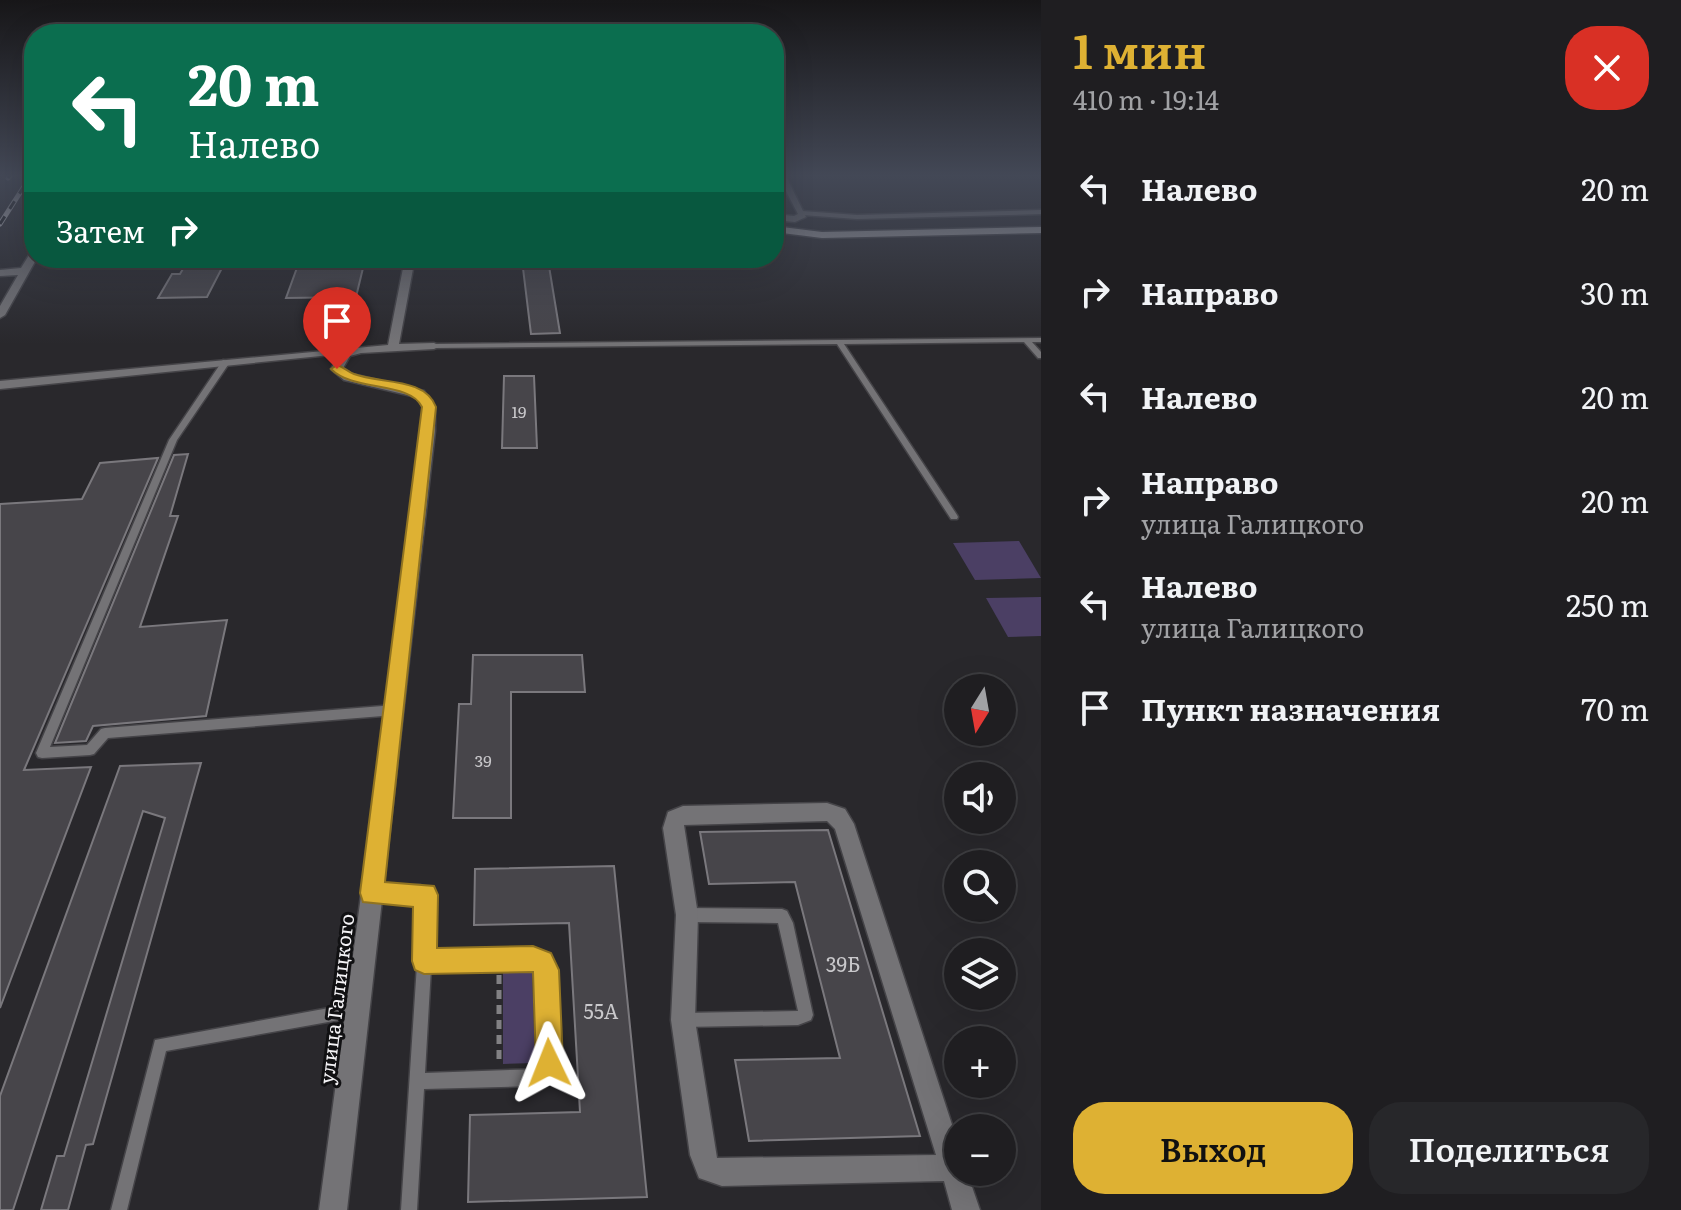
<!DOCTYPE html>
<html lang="ru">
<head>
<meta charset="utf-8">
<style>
	body { margin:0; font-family:Literata,serif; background:#27272a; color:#f1f3f6; height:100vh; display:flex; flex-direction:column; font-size:30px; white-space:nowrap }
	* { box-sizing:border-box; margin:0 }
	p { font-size:26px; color:#a1a2a5 }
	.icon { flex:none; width:44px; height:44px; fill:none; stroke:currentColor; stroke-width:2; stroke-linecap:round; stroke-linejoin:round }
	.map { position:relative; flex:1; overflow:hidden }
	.drawer { display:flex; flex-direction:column; background:#1f1e21; width:640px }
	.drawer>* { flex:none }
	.banner { position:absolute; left:24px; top:24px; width:760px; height:244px; border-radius:32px; box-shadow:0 8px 32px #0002,0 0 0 2px #3c3c3f; background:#0b6e4f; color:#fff; overflow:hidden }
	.needle { width:52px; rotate:191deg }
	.fabs { position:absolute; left:944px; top:674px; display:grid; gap:16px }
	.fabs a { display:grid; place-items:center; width:72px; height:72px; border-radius:50%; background:#1f1e21; box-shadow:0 8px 32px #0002,0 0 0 2px #3c3c3f; font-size:40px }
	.pin { position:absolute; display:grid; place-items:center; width:68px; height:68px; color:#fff; margin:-82px -34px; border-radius:50% 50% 50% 0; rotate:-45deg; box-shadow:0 0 8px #0007 }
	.pin .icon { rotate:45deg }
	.me { position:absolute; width:88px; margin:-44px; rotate:358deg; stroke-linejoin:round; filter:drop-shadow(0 0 6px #0008) }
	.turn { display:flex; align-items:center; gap:28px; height:168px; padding:0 32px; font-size:36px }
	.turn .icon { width:104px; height:104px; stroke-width:2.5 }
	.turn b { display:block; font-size:56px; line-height:68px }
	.then { display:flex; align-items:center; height:76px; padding:0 32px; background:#0003; gap:16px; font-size:30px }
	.round { display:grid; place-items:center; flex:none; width:84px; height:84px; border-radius:32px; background:#27272a }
	.headline { display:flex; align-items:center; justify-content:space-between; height:136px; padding:0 32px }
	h1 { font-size:48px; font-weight:600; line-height:60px; color:#deb133 }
	.action { display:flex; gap:16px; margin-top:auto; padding:16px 32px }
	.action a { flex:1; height:92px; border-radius:32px; background:#deb133; color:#111; font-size:32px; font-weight:600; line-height:92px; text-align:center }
	.action a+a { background:#27272a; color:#f1f3f6 }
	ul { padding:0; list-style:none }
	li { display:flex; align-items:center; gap:24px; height:104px; padding:0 32px }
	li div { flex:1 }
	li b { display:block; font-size:30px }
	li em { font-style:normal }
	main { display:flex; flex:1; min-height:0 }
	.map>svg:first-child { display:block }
</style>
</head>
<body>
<main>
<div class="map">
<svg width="1041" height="1210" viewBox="0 0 1041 1210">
	<rect width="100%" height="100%" fill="#29282c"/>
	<g fill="#4b3f64">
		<path d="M1019 541 1041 578 975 580 953 543Z"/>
		<path d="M1041 597V636L1008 637 986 598Z"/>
		<path d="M532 969 535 1063 503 1064V970Z"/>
	</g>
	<g fill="#47454a" stroke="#7a787d" stroke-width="2">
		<path d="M522 260H548L560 333 531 334Z"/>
		<path d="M326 264 325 268H363L356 297 286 298 298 265Z"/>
		<path d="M223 266 207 297 158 298 172 274H180L184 267Z"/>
		<path d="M504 376H534L537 448H502Z"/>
		<path d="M188 454 170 516H178L140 627 227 620 206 716 93 726 86 741 55 743 174 455Z"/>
		<path d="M158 458 24 770 91 767 0 1008V504L82 499 100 463Z"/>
		<path d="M473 655H582L585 692H511V818H453L459 704H471Z"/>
		<path d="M201 763 93 1144 86 1145 68 1210H41L57 1156H64L165 818 143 811 13 1210H0V1096L120 766Z"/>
		<path d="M828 830 920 1136 749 1141 735 1060 840 1058 795 882 709 884 700 832Z"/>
		<path d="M614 866 647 1197 468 1202 470 1115 580 1112 569 923 474 925 475 869Z"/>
	</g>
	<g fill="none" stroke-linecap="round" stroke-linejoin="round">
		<defs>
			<g id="lane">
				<path d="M1041 210V214L857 219 802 215 799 213 802 211 857 215Z"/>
				<path d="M1041 338V342H1032L1041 352V358H1038L1024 342 844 344 957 515 958 517 957 519H951L837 344 434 348 430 346 434 344Z"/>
				<path d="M223 360 230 362 177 440 50 747 87 745 101 729 105 728 395 705 399 707 401 710 399 713 395 715 108 738 94 754 90 755 42 758 38 757 36 753 169 440Z"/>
				<path d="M420 885 425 887 435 901 432 954 533 952 547 957 553 970 557 1063 552 1079 537 1086 424 1089 417 1210H401L421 903 417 899 372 900 367 898 365 893 367 888 372 886ZM533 966 537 967 539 971 540 1069 425 1073 431 968Z"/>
				<path d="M687 908 782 909 787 911 793 923 813 1015 811 1020 798 1025 683 1027 678 1025 676 1020 678 1015 683 1013 798 1011 778 923 687 922 682 920 680 915 682 910Z"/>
				<path d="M356 1003 361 1005 363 1010 361 1015 356 1017 166 1051 127 1210H111L155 1040Z"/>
			</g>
			<g id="street">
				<path d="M777 174H785L806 217 795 222 774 220V214L794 216 798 214Z"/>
				<path d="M34 251V258H37L5 315 0 318V306L18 275 0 276V270L21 268 31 252Z"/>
				<path d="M405 258H415L399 344 434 343 440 346 434 349 361 353 350 356 343 368 352 374 424 391 435 407V431L347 1210H319L423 431V407L416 397 344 380 331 369 340 354 0 389V381L388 345Z"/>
				<path d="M827 803 845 809 854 824 958 1143V1172H967L980 1210H952L944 1181 722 1186 699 1178 690 1155 671 1020 676 915 663 828 668 812 683 806ZM827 821 835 829 936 1155 717 1158 695 1020 698 915 684 825Z"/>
			</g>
			<path id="secondary" d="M774 226 822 232 1041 227V233L822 238 774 232Z"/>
		</defs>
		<use href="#lane" stroke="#454448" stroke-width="3"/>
		<use href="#street" stroke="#454448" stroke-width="3"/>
		<use href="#secondary" stroke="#454448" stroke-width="3"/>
		<path stroke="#828184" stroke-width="5" stroke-dasharray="9 6" stroke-linecap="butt" d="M499 975V1063"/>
		<use href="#lane" fill="#747376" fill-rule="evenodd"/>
		<use href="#street" fill="#747376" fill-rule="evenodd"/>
		<use href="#secondary" fill="#9f9ea1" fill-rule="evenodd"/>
		<defs>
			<g id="rail">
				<path d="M8 178 11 174"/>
				<path d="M0 224 32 174"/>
			</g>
		</defs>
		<use href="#rail" stroke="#d4d3d6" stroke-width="5"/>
		<use href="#rail" stroke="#111113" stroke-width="3" stroke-dasharray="9" stroke-linecap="butt"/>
	</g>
	<linearGradient id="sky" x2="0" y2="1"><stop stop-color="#171618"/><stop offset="0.51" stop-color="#434856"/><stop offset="1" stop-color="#434856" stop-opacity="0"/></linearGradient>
	<rect width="1041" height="344" fill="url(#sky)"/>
	<path fill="#deb133" stroke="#907321" stroke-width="2" d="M337 365C344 367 348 372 354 374 380 384 425 377 436 407L385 882 434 886 438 895 437 948 533 946 551 953 559 970 563 1063 559 1073 549 1077 540 1073 536 1063 533 972 424 974 415 970 412 961 413 907 363 902 360 893 422 407C410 381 353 392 331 369Z"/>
	<g text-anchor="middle" stroke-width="6" stroke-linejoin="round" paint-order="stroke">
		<g font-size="16" fill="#c9c8cb">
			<text x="519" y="418">19</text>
			<text x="483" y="767">39</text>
		</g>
		<g font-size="20" fill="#c9c8cb">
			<text x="843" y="972">39Б</text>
			<text x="601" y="1019">55А</text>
		</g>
		<g font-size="20" fill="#f4f3f6" stroke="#111113">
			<text transform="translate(337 999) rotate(-83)" y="7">улица Галицкого</text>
		</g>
	</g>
</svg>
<div class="fabs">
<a><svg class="needle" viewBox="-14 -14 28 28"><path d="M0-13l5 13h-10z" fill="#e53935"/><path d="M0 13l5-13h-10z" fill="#a1a2a5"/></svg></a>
<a><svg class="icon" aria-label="sound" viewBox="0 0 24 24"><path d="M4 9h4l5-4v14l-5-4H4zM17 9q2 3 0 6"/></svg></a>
<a><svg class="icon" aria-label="search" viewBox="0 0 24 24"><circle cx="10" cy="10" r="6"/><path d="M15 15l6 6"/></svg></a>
<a><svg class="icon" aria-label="layers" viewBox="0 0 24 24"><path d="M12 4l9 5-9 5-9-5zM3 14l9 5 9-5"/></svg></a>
<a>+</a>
<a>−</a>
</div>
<div class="pin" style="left:337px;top:369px;background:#d93025"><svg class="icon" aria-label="arrive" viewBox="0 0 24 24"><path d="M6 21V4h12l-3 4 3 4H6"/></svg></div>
<svg class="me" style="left:549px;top:1063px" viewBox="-20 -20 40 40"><path d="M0-17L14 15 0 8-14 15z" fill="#deb133" stroke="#fff" stroke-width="4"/></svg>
<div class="banner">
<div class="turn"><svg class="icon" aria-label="left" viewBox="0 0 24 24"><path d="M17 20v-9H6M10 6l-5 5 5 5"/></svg><div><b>20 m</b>Налево</div></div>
<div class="then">Затем<svg class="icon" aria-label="right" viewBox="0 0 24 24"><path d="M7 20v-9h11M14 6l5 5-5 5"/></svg></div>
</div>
</div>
<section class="drawer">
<div class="headline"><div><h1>1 мин</h1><p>410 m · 19:14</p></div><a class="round" style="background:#d93025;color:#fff"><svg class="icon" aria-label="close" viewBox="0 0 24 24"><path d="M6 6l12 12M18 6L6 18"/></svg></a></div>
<ul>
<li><svg class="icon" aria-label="left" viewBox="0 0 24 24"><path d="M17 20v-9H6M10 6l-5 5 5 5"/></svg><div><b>Налево</b></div><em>20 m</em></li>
<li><svg class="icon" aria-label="right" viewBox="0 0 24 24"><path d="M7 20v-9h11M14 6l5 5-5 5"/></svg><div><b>Направо</b></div><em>30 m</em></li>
<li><svg class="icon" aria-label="left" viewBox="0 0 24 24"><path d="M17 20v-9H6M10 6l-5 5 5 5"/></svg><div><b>Налево</b></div><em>20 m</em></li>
<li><svg class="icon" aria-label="right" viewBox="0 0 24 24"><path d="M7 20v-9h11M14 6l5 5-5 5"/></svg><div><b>Направо</b><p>улица Галицкого</p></div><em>20 m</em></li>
<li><svg class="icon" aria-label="left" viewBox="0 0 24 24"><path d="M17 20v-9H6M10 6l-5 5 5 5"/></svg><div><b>Налево</b><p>улица Галицкого</p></div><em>250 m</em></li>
<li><svg class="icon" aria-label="arrive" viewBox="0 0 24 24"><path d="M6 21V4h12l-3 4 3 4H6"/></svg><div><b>Пункт назначения</b></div><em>70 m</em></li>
</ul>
<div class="action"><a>Выход</a><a>Поделиться</a></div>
</section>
</main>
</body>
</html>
